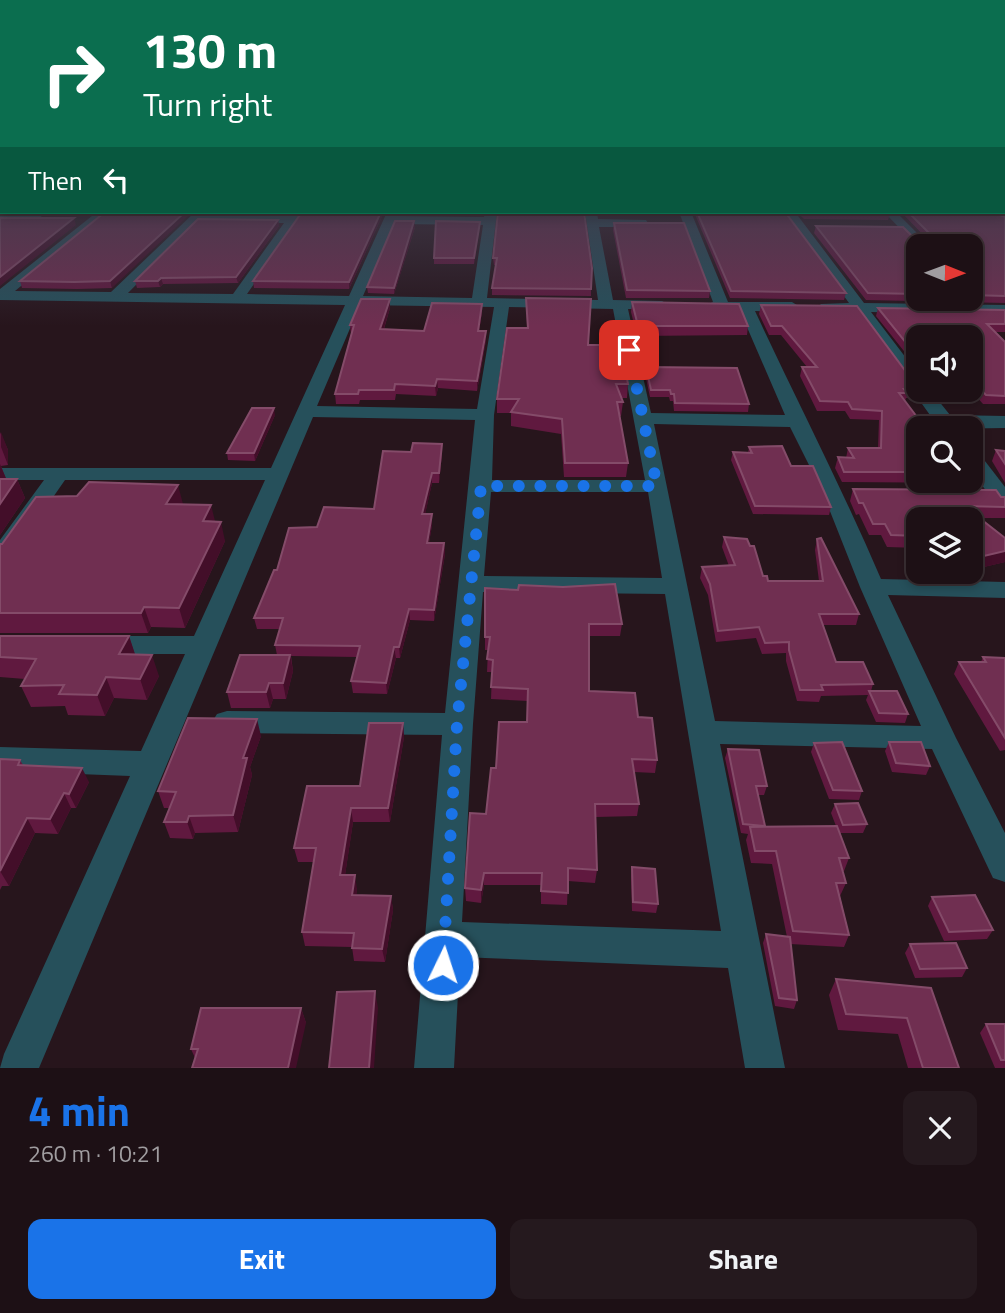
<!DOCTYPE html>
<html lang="en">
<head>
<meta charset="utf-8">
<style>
	body { margin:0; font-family:"Titillium Web",sans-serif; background:#25191e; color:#f1f3f6; height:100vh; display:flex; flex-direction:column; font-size:26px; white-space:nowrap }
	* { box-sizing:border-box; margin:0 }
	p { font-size:23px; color:#a09da0 }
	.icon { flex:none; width:38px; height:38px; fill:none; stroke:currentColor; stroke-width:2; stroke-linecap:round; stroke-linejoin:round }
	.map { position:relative; height:1068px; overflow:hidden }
	.sheet { display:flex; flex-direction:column; background:#1d1015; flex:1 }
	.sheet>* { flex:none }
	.hud { position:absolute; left:0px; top:0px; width:1006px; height:214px; box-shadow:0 4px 10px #0003,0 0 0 2px #3b3034; background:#0b6e4f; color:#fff; overflow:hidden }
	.needle { width:46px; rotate:91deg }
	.controls { position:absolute; left:906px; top:234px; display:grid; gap:14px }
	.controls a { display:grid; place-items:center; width:77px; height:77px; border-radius:14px; background:#1d1015; box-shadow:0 4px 10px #0003,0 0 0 2px #3b3034; font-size:35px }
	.pin { position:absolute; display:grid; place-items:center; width:60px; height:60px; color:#fff; margin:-30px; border-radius:14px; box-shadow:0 4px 10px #0006 }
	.me { position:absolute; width:77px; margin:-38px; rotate:4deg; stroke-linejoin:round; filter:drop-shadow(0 0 5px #0008) }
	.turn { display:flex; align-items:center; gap:24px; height:147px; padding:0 28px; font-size:32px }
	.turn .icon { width:91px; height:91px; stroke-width:2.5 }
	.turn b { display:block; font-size:49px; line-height:60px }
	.then { display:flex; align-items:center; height:66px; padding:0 28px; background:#0003; gap:14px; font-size:26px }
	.round { display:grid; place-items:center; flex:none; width:74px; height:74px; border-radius:14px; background:#25191e }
	.headline { display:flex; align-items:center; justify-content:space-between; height:119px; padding:0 28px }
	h1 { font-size:42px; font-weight:700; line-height:52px; color:#1a73e8 }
	.primary-button { display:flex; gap:14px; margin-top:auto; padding:14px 28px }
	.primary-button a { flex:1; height:80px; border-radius:14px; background:#1a73e8; color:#fff; font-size:28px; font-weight:700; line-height:80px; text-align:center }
	.primary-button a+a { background:#25191e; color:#f1f3f6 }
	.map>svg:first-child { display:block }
</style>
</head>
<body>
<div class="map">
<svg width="1005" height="1068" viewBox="0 0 1005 1068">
	<rect width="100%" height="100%" fill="#27151c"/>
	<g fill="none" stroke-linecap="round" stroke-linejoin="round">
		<g fill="#26505b" fill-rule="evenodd">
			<path d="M97 212H110L15 291 111 292 195 212H207L205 215 289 216 292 212H304L247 294 349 296 387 212H399L397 216 484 217 485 212H497L487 298 598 300 585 212H597L598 219 646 220 648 223 642 227H599L613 300 662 301 669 305 662 309H628L651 413 785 415 740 311 711 310 704 306 713 302 679 212H691L728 302H792L800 307 792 312 755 311C797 401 842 488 881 579L1005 582V598L888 595 956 738 1005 833V882L993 878 932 749 720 744 785 1068H745L728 968 460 957 454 1068H414L442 735 227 733 217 730 212 722 217 714 227 711 445 713 475 420 313 417 39 1068H0L4 1054 130 776 0 771V747L141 751 185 654H100L91 652 87 645 91 638 100 636H194L265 480H65L8 562 0 564V540L44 480H0V468H271L345 305 0 300V289ZM198 222 284 223 233 294 128 293ZM394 224 483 225 472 298 363 296ZM360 305 494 307 477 409 317 406ZM509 307 613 309 645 480H492L494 415ZM654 424 790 427 822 491 860 587 921 726 715 721ZM491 492H648L662 578 484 576ZM483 592 665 594 721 931 462 922 473 724Z"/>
			<path d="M783 212H795L864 303 1005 305V315L871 312 919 375V390H930L950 415 1005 416V428L940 429 856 312 821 310 818 307 821 304 849 303Z"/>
			<path d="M884 212H896L931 247 919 248Z"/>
			<path d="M0 214 39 215 45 219 39 223 0 222Z"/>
			<path d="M971 450 978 452 1005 487V507L997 506 971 470Z"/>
		</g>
	</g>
	<g fill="#60193f" fill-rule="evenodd">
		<path d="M105 212 112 288 77 289 22 288 20 281Z"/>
		<path d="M209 212H289L288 213Z"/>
		<path d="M384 212 349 289 254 288 253 281Z"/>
		<path d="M400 212H419L418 214 401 213Z"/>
		<path d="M437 212H483L482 214H437Z"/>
		<path d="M498 212 591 289V296L492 295V288L496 265H494L493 258Z"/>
		<path d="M610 212H679L678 216H611Z"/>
		<path d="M694 212H785L846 293 844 300 730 298Z"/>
		<path d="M797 212H995L1005 217V303L866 300 814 233 816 226 919 243 930 242 901 212 890 214 888 220 804 219ZM919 247H971V299H919Z"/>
		<path d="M278 220 279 226 238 283 163 284 160 287 137 288 135 281Z"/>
		<path d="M480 222 474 264H434V258Z"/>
		<path d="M614 223 710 291 709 298H626L613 230Z"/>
		<path d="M415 227 394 294 368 293 367 287Z"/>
		<path d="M526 298 588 345 628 384 627 398H621L623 402 621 416H620L628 463 626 477H564L561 434 511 426V413H497V399L527 328Z"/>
		<path d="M390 299V308L384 329 424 331 482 312 479 331 486 340 477 391 438 388 436 396 396 394 395 400H360L359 404H336L335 394 351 334 350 325Z"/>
		<path d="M632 302 748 326 747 335 637 336 631 312Z"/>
		<path d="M761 305 918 388 914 398H906L905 401 919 429V481H971V461L982 473 978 483 842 482 835 468 838 457 846 458 848 448H878L879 420 850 419 845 411H817L800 376 802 367H807L781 335H769L759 314Z"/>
		<path d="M878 308 1005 310V332H995L1005 342V404H983L976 396 939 397 934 390H971V338H919V370L876 316Z"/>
		<path d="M646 367 749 404 748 412 674 411 673 401H670L669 397H650L645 374Z"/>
		<path d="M275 415 255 461 228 460 227 453Z"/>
		<path d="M0 432 8 450V465L1 466 6 479H17L25 498 0 535Z"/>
		<path d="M442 444V454L439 483H432L425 514H432V525L429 543H444L445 554 434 621 410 620 400 658H396L387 694 353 693 351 681 357 657 291 656 293 671 286 699H273L270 708H231L227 692 277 655 275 645 280 629H257L254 618 277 570 317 527 374 509 411 452Z"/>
		<path d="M749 447 791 466 831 507 829 515 753 514 731 460 733 452 748 453Z"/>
		<path d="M996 450 1005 451V483L992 461Z"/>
		<path d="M853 489 1005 497V518H979L1005 538V562L971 570 919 520V548L887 547 881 535H869L859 514 856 515 850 501Z"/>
		<path d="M183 504V505L215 522 225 541 185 628 151 627 148 633H0V544Z"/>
		<path d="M724 537 768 581H819L815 550 817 539 859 614 856 625H823L836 662 873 684 871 691 908 714 905 723 876 722 866 700 868 695 821 696 819 702 797 701 786 661V653L762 654 756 638 716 642 708 595 700 578 702 567 729 566 722 547Z"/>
		<path d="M485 588 622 624 620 636H589V691L638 717 657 760 655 773 634 772 639 804 637 816 596 817 597 870 595 883 568 881 567 905 541 904V885H484L481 903 466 901 465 888 486 814 496 768 527 722 528 701 491 699 492 672H487L488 650H485Z"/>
		<path d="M0 636H129L135 655 159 676 147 700 114 698 105 716 68 715 65 706 31 707 21 686 25 679 0 677Z"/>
		<path d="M983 657 1005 658V750L1000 751 954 674 959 662H981Z"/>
		<path d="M403 723 404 737 390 822H353L345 875 357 889 356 895 391 896 393 910 385 962 354 961 352 947 305 946 302 932 314 862H298L294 848 360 786Z"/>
		<path d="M261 736 250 767 252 775 238 832 195 833 193 839 170 838 164 822 169 808H164L158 791Z"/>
		<path d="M889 742 930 766 926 775 892 772 885 751Z"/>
		<path d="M814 743 862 791 859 800 829 799 811 752Z"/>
		<path d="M728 749 767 786 764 795H758L765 827 836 826 831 813 835 804 867 824 863 833H840L849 858 844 871H842L846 883 840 896 849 935 844 947 790 944 797 1000 794 1009 775 1006 763 943 766 934 787 937 772 864 751 863 746 840 748 834 741 833 725 758Z"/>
		<path d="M0 759 20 760 23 765 89 782 76 808H71L58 834 35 833 9 886H2L0 890Z"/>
		<path d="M632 867 658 904 656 913 632 911 631 876Z"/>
		<path d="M932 897 993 930 987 939 944 941 928 906Z"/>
		<path d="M910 944 967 968 962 977 915 978 905 953Z"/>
		<path d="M836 979 931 988 959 1068H908L898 1034 838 1030 829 995Z"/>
		<path d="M301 1008 306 1023 195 1058 191 1049Z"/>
		<path d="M986 1024H1005V1068H995L980 1033Z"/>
	</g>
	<g fill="#430e29">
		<path d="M185 212H192L112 288 110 281Z"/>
		<path d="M381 212H384L349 289V282Z"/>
		<path d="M74 218 76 225 0 286V277Z"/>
		<path d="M278 220 279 226 238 283 236 277Z"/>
		<path d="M414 221 415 227 394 294V288Z"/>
		<path d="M480 222V228L474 264V258Z"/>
		<path d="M161 278 163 284 160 287 158 281Z"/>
		<path d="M390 299V308L381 338 380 329Z"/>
		<path d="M482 304V312L478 340V331Z"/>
		<path d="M486 331V340L477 391V381Z"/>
		<path d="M437 379 438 388 436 396 435 386Z"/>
		<path d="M274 408 275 415 255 461 254 453Z"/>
		<path d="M1 432 8 450V465L1 447Z"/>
		<path d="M442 444V454L439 483V473Z"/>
		<path d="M0 464 8 483 17 479 25 498 0 535Z"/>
		<path d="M432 473V483L423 524 422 514Z"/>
		<path d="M178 485 183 504 171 524 166 504Z"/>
		<path d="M211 505 216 525 203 521Z"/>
		<path d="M432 514V525L427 553V543Z"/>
		<path d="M221 522 225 541 185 628 179 608Z"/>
		<path d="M444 543 445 554 434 621V610Z"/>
		<path d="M1005 551V562L971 570V559Z"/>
		<path d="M144 607 151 627 148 633 141 613Z"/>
		<path d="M409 609 410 620 400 658 399 647Z"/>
		<path d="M129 636 136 657 119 654Z"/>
		<path d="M394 647 396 658 387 694 386 683Z"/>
		<path d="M152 655 159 676 147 700 140 679Z"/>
		<path d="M290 655 293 671 286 699 283 683Z"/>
		<path d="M106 677 114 698 105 716 97 695Z"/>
		<path d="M269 683 273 699 270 708 266 692Z"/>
		<path d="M257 719 261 736 250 767 252 775 238 832 233 815 243 758Z"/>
		<path d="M403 723 404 737 390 822 388 808Z"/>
		<path d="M82 768 89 782 76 808 69 794Z"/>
		<path d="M64 793 71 808 58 834 50 819Z"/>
		<path d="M351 808 353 822 343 889 340 875Z"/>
		<path d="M189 816 195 833 193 839 187 822Z"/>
		<path d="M27 818 35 833 9 886 0 871Z"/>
		<path d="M484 873V885L481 903V890Z"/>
		<path d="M355 875 357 889 355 909 352 895Z"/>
		<path d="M391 896 393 910 385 962 382 949Z"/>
		<path d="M375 991 378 1008 374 1068H369Z"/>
		<path d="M301 1008 306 1023 296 1068H288Z"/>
	</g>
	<g fill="#702f51" stroke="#844b69" stroke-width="2">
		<rect x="0" y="176" width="2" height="29"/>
		<path d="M105 212H185L110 281 74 282 20 281Z"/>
		<path d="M302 212H381L349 282 253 281Z"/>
		<path d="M498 212H584L592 268 591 289 492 288 497 258H493Z"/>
		<path d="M697 212H785L846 293 731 291Z"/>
		<path d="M804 212H890V214L806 213Z"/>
		<path d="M908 212H995L1005 217V296L971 295V247H919V294L868 293 816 226 903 227 919 243 935 242V239Z"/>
		<path d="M0 218H74L0 277Z"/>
		<path d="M198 219 278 220 236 277 161 278 158 281H135Z"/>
		<path d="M395 221H414L394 288 367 287Z"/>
		<path d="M436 221 480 222 474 258H434Z"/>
		<path d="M614 223H684L710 291 627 290Z"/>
		<path d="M526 298 591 299 588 345H621L628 384H616L623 402H617L628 463H565L562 419 511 412 519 399H497L507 328H528Z"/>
		<path d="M361 299H390L380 329 424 331 432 303 482 304 478 331H486L477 381 437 379 435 386 395 384 394 390H359L358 394H335L354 325H350Z"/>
		<path d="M632 302 739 304 748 326H638Z"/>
		<path d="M761 305 857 306 918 388 904 389 908 393H899L926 429H919V472H844L838 457 854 458 848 448H881L882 411 852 409 848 402 820 401 802 367H817L782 326H771Z"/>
		<path d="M878 308 1005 310V324H987L1005 342V396L986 395 979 388H971V338H919V359Z"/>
		<path d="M646 367 737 368 749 404 675 403 674 394H671L670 390H651Z"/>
		<path d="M252 408H274L254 453H227Z"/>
		<path d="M413 443 442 444 439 473H432L422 514H432L427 543H444L434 610 409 609 399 647H394L386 683 351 681 360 646 275 645 283 618H254L274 570H277L289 528 317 527 324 507 374 509 383 451 411 452Z"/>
		<path d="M782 446 791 466H813L831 507 755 506 733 452 752 453 749 447Z"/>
		<path d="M996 450 1005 451V464Z"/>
		<path d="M971 461H973L982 473H971Z"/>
		<path d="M0 479H17L0 504Z"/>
		<path d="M89 482 178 485 166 504 211 505 203 521 221 522 179 608 144 607 141 613H0V544H2L36 497 77 496Z"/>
		<path d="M853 489 996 490 1001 497H1005V507L964 506 1005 538V551L971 559V520H919V536L891 535 885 524H873L863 503H859Z"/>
		<path d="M724 537 747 539 750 546H754L763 576H767L768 581H823L817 539 821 538 859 614H819L836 662H863L873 684 821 685 823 690H800L789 650V642L765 643 759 627 718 631 710 584 702 567 735 565Z"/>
		<path d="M615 584 622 624H589V691L635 693 638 717 652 718 657 760 632 759 639 804H595L597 870 568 868V893L541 891 542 873H484L481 890 465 888 470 813 486 814 491 768H496L499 722H527L528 689 491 687 493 660 487 659 490 637H485V588L518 590 519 585 563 587Z"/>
		<path d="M0 636H129L119 654 152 655 140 679 106 677 97 695 59 694 64 685 21 686 36 659 0 657Z"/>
		<path d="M240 655H290L283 683H269L266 692H227Z"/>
		<path d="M983 657 1005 658V738L959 662H986Z"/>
		<path d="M869 691H897L908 714 879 713Z"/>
		<path d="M188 718 257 719 243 758H247L233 815 189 816 187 822H164L176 792 158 791Z"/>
		<path d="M369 723H403L388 808H351L340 875H355L352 895 391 896 382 949 352 948 354 933 302 932 316 848H294L307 786H360Z"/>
		<path d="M842 742 862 791 833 790 814 743Z"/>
		<path d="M889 742H921L930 766 896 763Z"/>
		<path d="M728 749 759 750 767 786H756L765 826 743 824Z"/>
		<path d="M0 759 20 760 18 765 82 768 69 794 64 793 50 819 27 818 0 871Z"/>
		<path d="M858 803 867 824 843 825 835 804Z"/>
		<path d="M837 826 849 858H839L846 883H836L849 935 793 931 776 851H755L750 827Z"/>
		<path d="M632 867 655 869 658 904 633 902Z"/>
		<path d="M975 895 993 930 949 932 932 897Z"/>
		<path d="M766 934 790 937 797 1000 779 998Z"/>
		<path d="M956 943 967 968 920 969 910 944Z"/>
		<path d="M836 979 931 988 959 1068H923L907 1018 846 1014Z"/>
		<path d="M375 991 369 1068H329L337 992Z"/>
		<path d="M201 1008H301L288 1068H192L198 1049H191Z"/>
		<path d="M986 1024H1005V1060H1001Z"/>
	</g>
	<linearGradient id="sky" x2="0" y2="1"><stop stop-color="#150c0f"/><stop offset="0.54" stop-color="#413b4b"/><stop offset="1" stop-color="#413b4b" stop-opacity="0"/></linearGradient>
	<rect width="1005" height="326" fill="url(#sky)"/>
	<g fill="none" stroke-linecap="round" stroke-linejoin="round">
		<path stroke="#1a73e8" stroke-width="12" stroke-dasharray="0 21.6" d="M443 965 457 724 481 486H657L629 350"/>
	</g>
</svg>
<div class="controls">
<a><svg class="needle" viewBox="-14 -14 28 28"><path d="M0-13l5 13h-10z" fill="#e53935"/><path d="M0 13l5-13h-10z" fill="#a09da0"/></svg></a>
<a><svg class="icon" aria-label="sound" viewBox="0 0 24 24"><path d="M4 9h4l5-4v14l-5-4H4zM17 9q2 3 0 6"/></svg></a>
<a><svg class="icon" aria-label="search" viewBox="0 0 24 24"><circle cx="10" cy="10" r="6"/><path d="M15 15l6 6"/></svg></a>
<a><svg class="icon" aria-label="layers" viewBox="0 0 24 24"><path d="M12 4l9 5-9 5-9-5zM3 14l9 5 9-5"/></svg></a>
</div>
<div class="pin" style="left:629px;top:350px;background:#d93025"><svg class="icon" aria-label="arrive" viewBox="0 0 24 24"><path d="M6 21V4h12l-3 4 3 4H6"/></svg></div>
<svg class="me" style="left:443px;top:965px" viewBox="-20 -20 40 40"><circle r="17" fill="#1a73e8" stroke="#fff" stroke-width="3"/><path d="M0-11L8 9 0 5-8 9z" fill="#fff"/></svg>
<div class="hud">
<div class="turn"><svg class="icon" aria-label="right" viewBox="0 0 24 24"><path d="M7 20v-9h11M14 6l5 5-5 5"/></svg><div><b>130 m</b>Turn right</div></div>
<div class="then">Then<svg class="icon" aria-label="left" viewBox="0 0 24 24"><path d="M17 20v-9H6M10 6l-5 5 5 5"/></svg></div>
</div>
</div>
<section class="sheet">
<div class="headline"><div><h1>4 min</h1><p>260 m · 10:21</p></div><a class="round"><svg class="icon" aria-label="close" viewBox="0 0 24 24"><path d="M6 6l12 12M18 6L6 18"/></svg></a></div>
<div class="primary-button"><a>Exit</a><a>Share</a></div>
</section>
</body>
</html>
